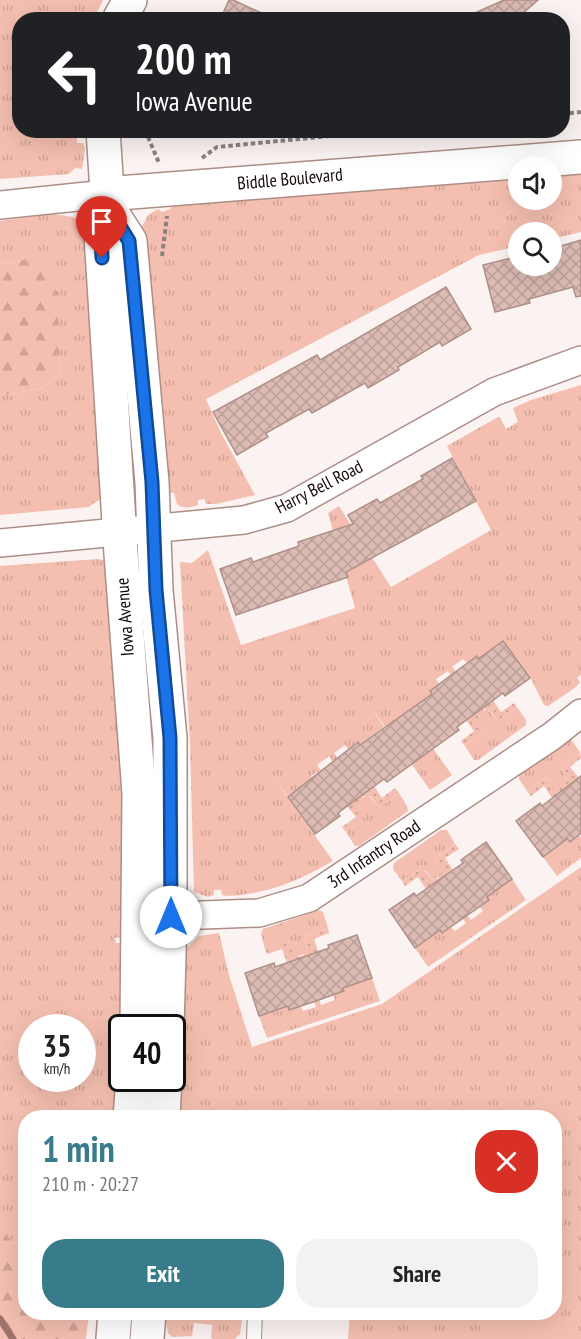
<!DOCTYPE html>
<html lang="en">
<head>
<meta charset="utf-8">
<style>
	body { margin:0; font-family:"PT Sans Narrow",sans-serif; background:#f2f2f2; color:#222; height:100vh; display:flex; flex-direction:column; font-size:22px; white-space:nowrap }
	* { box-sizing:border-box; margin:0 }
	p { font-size:20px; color:#767676 }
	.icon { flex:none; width:33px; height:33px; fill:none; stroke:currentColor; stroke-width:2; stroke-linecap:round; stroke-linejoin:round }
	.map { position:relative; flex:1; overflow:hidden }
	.details { position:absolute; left:18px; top:1110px; width:544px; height:210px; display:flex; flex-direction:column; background:#fff; border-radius:24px; box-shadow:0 6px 24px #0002 }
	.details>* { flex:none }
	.hud { position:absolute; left:12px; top:12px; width:558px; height:126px; border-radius:24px; box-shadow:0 6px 24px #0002; background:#202124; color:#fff; overflow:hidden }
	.controls { position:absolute; left:508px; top:156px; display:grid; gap:12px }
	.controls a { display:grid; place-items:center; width:54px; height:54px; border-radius:50%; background:#fff; box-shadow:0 6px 24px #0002; font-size:30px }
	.speed { position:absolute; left:18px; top:1014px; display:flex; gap:12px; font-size:30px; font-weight:700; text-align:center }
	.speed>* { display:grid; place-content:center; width:78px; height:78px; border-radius:50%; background:#fff; box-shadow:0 6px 24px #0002; line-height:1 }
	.speed small { font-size:15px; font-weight:400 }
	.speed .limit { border:3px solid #111; border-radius:9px; background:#fff; color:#111 }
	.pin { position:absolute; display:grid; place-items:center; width:51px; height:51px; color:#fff; margin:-62px -26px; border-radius:50% 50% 50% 0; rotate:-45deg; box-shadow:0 0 6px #0007 }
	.pin .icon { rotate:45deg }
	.me { position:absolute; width:66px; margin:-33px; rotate:0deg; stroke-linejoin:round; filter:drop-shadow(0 0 4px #0008) }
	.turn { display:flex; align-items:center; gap:21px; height:126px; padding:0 24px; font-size:27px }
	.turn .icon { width:78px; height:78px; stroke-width:2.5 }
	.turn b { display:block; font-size:42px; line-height:51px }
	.round { display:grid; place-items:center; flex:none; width:63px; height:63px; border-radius:24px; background:#f2f2f2 }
	.head { display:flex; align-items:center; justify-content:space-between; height:102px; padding:0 24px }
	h1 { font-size:36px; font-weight:700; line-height:45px; color:#387b8b }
	.primary-button { display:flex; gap:12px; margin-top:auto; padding:12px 24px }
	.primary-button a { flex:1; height:69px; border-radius:24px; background:#387b8b; color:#fff; font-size:24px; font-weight:700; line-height:69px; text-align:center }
	.primary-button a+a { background:#f2f2f2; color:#222 }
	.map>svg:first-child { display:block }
</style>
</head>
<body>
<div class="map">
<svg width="581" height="1339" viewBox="0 0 581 1339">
	<defs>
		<pattern id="grass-tufts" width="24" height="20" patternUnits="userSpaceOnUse" patternTransform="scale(1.5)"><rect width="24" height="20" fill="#f4bfb0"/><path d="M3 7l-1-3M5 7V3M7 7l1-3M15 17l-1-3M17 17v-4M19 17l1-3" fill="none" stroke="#d0a396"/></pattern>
		<pattern id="forest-firs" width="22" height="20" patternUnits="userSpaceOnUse" patternTransform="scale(1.5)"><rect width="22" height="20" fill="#f4bfb0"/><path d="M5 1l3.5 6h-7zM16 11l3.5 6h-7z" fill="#d0a396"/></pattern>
		<pattern id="garden-dots" width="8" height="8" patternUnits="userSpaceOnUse" patternTransform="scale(1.5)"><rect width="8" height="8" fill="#f4bfb0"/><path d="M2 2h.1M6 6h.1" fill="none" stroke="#d0a396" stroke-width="1.8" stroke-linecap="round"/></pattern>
		<pattern id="building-cross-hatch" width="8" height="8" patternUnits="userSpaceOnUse" patternTransform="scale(1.5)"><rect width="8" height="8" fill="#dbbbb3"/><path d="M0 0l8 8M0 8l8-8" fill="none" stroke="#bb9f99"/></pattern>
	</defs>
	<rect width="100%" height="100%" fill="#faf3f1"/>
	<g fill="url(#grass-tufts)" fill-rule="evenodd">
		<path d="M0 0H103L94 19 20 20V130L82 131V135L77 136V143H83L85 149 82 169 75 168 69 174 0 179Z"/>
		<path d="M581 166V232L552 239V232H519V246L479 255 206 399 221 433 255 495 216 504H206L205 499 198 500V505C192 508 182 509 177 504L174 493 163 492 140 231 148 215 158 209 162 212 170 209 173 203 519 171V200H552V168Z"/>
		<path d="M52 214 74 217 87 231 101 498 89 507 0 515V396L43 388 59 375 60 348 22 260 0 264V221Z"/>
		<path d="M581 385V675L577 678 580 682 576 687 548 706 544 705 531 679 503 641 479 659 476 656 467 663 463 659 452 667 458 674 453 678 448 671 436 679 439 684 430 691 432 694 407 712 392 691 452 775 430 790 371 707 384 727 360 745 357 742 348 749 345 745 334 753 339 760 335 764 329 756 317 765 321 770 311 776 313 779 288 797 273 777 333 861C298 881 268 894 227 896L222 895 221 890H214V895L208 897 194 892 190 744 180 562 192 563 208 550 241 645 355 608 328 513 339 506 391 587 491 530 447 446 498 417H500L506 429 518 422 513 408 531 400Z"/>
		<path d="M98 559 108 561 125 674 123 937 115 938 116 943H123V1117L26 1118 25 1242 13 1244 0 1224V566ZM32 1028H82V1078H32Z"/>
		<path d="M517 707 526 720V725L478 760H474L465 746 484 731 478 719 480 712 487 709 498 721Z"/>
		<path d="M570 738 580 752 561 766 567 779 565 786 558 789 550 779 545 778 527 791 519 779V774Z"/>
		<path d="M399 793 407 806 408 811 359 846H355L346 832 365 817 359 805 361 798 368 795 379 807Z"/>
		<path d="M441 830H447L455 844 436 858 442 871 441 875 433 880 425 870 420 869 402 881 393 869 394 863Z"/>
		<path d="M579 835 581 838V858L557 876 543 857 567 839 570 842Z"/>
		<path d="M581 867V1339H348L350 1313 555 1312V1118H176L179 1021 183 952 199 936 219 933 229 975 252 1047 382 1004Z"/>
		<path d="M512 879 526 900 428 967 415 948 440 930 442 933 451 927 455 931 466 923 461 916 465 912 471 920 483 911 480 907 489 900 487 897Z"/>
		<path d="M319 910 323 912 328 928 305 936 307 950 305 954 295 957 289 942 265 949 261 934 263 929Z"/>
		<path d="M372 978 380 1001 267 1038 259 1016 288 1007 290 1010 300 1006 303 1011 316 1007 313 998 318 996 321 1005 335 1000 333 995 344 991 343 988Z"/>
		<path d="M164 1313H243L240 1334 235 1339H213L211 1338 212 1325 194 1323 192 1336 172 1337 168 1333Z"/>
	</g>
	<g fill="url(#forest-firs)">
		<path d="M22 260 41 263 57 292 60 348 59 375 43 388 0 396V264Z"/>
		<path d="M0 1224 13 1244 25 1242 26 1312 89 1313 86 1339H0Z"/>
	</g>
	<g fill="url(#garden-dots)">
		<path d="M493 700 501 712 514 703 517 707 498 721 489 710 484 709 478 717 484 731 465 746 461 741 474 731 466 720Z"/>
		<path d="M580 752 581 758 570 767 579 778 570 784 573 788 559 793 552 798 544 786 531 796 527 791 545 778 550 779 558 789 565 786 567 779 561 766Z"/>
		<path d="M374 786 382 798 395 788 399 793 379 807 370 796H363L359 805 365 817 346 832 342 827 356 817 347 806Z"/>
		<path d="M455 844 459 849 445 858 453 870 445 876 448 880 426 889 418 877 405 886 402 881 422 868 433 880 437 879 442 872 436 858Z"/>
		<path d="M328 928 329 933 314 939 318 952 287 963 282 949 267 954 265 949 286 942H289L296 957 303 956 307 950 305 936Z"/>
	</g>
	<path fill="#f4bfb0" d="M555 1266 577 1276 550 1339 498 1338 509 1313 555 1312Z"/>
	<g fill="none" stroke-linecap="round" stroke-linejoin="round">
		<path stroke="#9b7368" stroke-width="7" d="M0 1319 13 1339"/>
	</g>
	<g fill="url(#building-cross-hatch)" stroke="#af9189" stroke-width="1.5">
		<path d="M229 0H233L277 20H220Z"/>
		<path d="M504 0H538L515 20H459Z"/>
		<path d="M581 240V296L576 297 573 287 529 299 530 303 495 312 483 265 519 256V266H552V251L562 249 561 246Z"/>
		<path d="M446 287 471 329 442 346 440 342 398 367 399 370 368 388 365 383 312 413 309 409 266 433 268 437 237 455 213 412 317 355 320 360Z"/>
		<path d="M452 458 476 501 346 572 348 577 236 615 220 569 251 558 253 562 299 546 298 542 353 524 348 515 377 499 380 503 423 479 421 476Z"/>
		<path d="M503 641 530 678 505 696 503 693 457 727 459 730 445 740 387 782 384 779 338 813 340 816 315 834 288 797 358 742 360 745 432 694 430 691 477 656 478 659Z"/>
		<path d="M581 776V833L570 842 567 839 543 857 516 821 540 803 542 806Z"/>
		<path d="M486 842 512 879 487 897 489 900 442 933 440 930 415 948 389 910 414 893 416 896 463 863 461 860Z"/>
		<path d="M357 935 372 978 343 988 344 991 313 1002 289 1010 288 1006 259 1016 245 973 274 963 275 967 329 948 328 945Z"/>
	</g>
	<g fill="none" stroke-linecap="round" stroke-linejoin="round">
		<defs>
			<path id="lane" d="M254 1339 255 1312"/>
			<g id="street">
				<path d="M0 205 106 194"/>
				<path d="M0 543 244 520 287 508 494 392 581 360"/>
				<path d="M150 917 259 913 309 898 552 736 581 713"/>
			</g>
			<g id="secondary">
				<path d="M119 20 130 0"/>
				<path d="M103 130 108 207 101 235 121 554 139 793 137 1028"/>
				<path d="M106 194 581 157"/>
				<path d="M108 207 130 241 152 482 156 590 170 738V917L167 1028"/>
				<path d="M130 1118 133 1078"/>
				<path d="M163 1118 165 1078"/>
				<path d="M113 1339 115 1312"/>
				<path d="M147 1339 149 1312"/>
			</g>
		</defs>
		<use href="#lane" stroke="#ac8e86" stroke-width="16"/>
		<use href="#street" stroke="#ac8e86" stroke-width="30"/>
		<use href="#secondary" stroke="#ac8e86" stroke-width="36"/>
		<g stroke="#8b8280" stroke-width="4" stroke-dasharray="4.5 3" stroke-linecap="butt">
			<path d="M562 114 581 112"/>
			<path d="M145 130 159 163"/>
			<path d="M202 158 217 147 392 130"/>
			<path d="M162 256 167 216"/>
		</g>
		<use href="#lane" stroke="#fff" stroke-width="14"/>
		<use href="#street" stroke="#fff" stroke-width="27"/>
		<use href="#secondary" stroke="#fff" stroke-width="33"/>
	</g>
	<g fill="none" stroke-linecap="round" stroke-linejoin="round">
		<defs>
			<path id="route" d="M102 258 101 235 108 207 129 241 152 482 156 590 170 738 171 917"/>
		</defs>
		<use href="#route" stroke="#114b97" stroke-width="15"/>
		<use href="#route" stroke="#1a73e8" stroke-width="10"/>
	</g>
	<g text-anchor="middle" stroke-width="4.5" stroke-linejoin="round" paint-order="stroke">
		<g font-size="18" fill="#160b09" stroke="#fff">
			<text transform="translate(290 179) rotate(-5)" y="6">Biddle Boulevard</text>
			<text transform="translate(319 487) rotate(-27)" y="6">Harry Bell Road</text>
			<text transform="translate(125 617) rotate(-94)" y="6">Iowa Avenue</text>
			<text transform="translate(374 854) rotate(-34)" y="6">3rd Infantry Road</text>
		</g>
	</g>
</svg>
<div class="controls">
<a><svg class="icon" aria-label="sound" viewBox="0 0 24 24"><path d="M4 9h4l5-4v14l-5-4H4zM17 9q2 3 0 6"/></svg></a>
<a><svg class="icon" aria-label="search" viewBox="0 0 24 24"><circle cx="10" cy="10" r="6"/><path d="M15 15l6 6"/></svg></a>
</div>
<div class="speed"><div>35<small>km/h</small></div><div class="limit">40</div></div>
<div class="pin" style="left:102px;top:258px;background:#d93025"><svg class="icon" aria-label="arrive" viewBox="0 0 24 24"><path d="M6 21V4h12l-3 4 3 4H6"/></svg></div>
<svg class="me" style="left:171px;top:917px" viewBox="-20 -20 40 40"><circle r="19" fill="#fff"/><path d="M0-13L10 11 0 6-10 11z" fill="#1a73e8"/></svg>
<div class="hud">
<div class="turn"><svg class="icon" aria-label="left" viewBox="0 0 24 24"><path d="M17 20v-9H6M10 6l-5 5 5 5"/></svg><div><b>200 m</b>Iowa Avenue</div></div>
</div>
<section class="details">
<div class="head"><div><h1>1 min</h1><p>210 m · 20:27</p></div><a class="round" style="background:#d93025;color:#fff"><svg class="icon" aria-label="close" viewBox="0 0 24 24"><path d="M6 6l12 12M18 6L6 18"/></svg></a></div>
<div class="primary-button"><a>Exit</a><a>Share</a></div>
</section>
</div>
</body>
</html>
